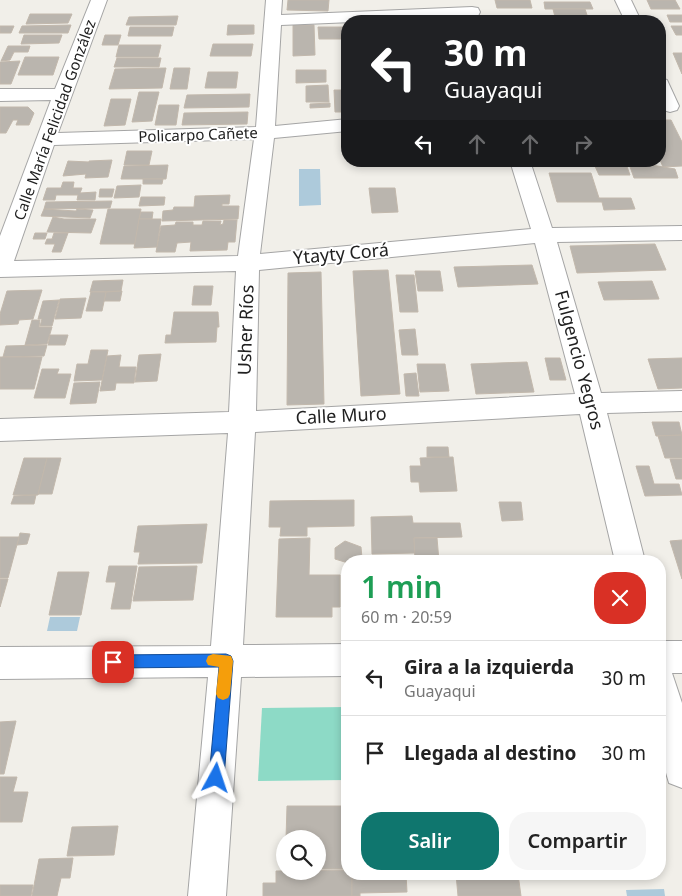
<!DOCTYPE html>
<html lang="es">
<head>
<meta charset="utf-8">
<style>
	body { margin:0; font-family:"Noto Sans",sans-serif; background:#f6f6f6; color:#222; height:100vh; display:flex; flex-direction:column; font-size:19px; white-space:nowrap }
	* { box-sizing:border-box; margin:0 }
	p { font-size:16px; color:#767676 }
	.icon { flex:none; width:28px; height:28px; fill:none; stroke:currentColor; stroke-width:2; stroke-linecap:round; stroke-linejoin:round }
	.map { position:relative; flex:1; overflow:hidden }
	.panel { position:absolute; left:341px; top:555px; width:325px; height:325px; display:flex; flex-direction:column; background:#fff; border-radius:20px; box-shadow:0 2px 8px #0003 }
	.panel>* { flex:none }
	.top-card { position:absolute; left:341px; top:15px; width:325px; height:152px; border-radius:20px; box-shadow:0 2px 8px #0003; background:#202124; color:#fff; overflow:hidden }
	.buttons { position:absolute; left:276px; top:830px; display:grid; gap:10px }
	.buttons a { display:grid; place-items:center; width:50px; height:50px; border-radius:50%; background:#fff; box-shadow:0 2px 8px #0003; font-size:25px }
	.pin { position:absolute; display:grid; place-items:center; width:42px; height:42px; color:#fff; margin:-21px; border-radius:10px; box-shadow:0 2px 8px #0006 }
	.me { position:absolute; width:55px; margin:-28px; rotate:5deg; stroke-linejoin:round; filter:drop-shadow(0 0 4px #0008) }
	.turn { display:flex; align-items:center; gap:18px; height:105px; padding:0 20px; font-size:22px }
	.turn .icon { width:65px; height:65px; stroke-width:2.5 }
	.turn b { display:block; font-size:35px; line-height:42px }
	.lanes { display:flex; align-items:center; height:48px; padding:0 20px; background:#0003; justify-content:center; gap:25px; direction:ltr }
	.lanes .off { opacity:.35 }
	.round { display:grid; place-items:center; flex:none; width:52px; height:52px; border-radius:20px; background:#f6f6f6 }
	.headline { display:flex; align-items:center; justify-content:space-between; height:85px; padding:0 20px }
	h1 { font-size:30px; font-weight:600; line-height:38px; color:#1e9e55 }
	.primary-button { display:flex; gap:10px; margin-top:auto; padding:10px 20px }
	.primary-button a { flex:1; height:58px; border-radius:20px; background:#0f766e; color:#fff; font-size:20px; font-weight:600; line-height:58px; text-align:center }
	.primary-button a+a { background:#f6f6f6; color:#222 }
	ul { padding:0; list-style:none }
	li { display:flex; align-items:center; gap:15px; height:75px; padding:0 20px; border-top:1px solid #e0e0e0 }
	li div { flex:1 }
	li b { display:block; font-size:19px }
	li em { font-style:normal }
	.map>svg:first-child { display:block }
</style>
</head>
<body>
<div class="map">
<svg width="682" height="896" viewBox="0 0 682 896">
	<rect width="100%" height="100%" fill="#f1efe9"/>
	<path fill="#8ddac6" d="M347 707V780L258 781 262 708Z"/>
	<g fill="#adcadb">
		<path d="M299 169H320L321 205 299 206Z"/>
		<path d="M50 617H80L77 631H47Z"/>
		<path d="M664 889 665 896H627L626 890Z"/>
	</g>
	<g fill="#bab5ae" stroke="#c2b8ac">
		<path d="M288 0H329L328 11 287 10Z"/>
		<path d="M495 0H530L532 8H497Z"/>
		<path d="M647 0H675L680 9H651Z"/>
		<path d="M544 2H590L593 9H545Z"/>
		<path d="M553 9H585L589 21H556Z"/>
		<path d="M30 14H72L68 23 26 24Z"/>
		<path d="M667 15H682V22H670Z"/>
		<path d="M178 16 176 25H126L129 17Z"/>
		<path d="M71 25 68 33H19L22 26Z"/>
		<path d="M228 25H254V34L227 35Z"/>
		<path d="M293 25H314L315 55 293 56Z"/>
		<path d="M0 26H14L11 33H0Z"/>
		<path d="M671 26H682V35H676Z"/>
		<path d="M130 27H174L172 36H128Z"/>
		<path d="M318 27H348V39H319Z"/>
		<path d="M24 35H62L59 43 21 44Z"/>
		<path d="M105 35H121L118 45H102Z"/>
		<path d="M213 44H253L251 56H210Z"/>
		<path d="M119 45H161L158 57H116Z"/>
		<path d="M8 46H30L28 52H14L10 60 1 61Z"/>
		<path d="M673 53H682V74Z"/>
		<path d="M25 57H59L53 75H18Z"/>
		<path d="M117 58H161L159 67H114Z"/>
		<path d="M20 61 11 84H0V62Z"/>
		<path d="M166 68 162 88 109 89 115 69Z"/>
		<path d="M174 68H190L187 89H170Z"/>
		<path d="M296 70H326V82L296 83Z"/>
		<path d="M208 72H238L236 88H205Z"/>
		<path d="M328 85 329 102H306V86Z"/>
		<path d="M334 90H348V112H335Z"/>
		<path d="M139 92H159L152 121 132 122Z"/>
		<path d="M250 94 249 107 184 108 187 95Z"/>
		<path d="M111 99H131L125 125 104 126Z"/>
		<path d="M330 103V107L310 108V104Z"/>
		<path d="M159 105H179L176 125H155Z"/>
		<path d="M0 107H28L34 113 29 125H16L18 120H13L6 133H0Z"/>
		<path d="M248 112 247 124 182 125 184 113Z"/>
		<path d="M660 120H671L682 142V166L663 167 660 160Z"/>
		<path d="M127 151H152L149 165H124Z"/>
		<path d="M112 160 108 177 85 178 86 174 63 176 68 161 89 162V161Z"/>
		<path d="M542 161H625L630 175H599L594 164 543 165Z"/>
		<path d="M628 161 675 169 678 178H634Z"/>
		<path d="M168 165 166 179H121L124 166Z"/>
		<path d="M549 173H591L599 198H631L635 209 604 210 602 202H557Z"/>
		<path d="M143 179H163L162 184H143Z"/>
		<path d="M63 182H74L73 188H82L80 193 96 192 95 200H77L78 195H56L55 200H43L47 188H61Z"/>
		<path d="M141 185 139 197 114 198 117 186Z"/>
		<path d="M369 188H395L398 212 372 213Z"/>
		<path d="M100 189H114L112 197H99Z"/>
		<path d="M230 195 229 204H222V206H239L238 219 162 221 163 211 173 210 174 207H194L195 196Z"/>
		<path d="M141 197H165L164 205 139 206Z"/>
		<path d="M112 201 110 208 44 209 46 202Z"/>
		<path d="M44 209 76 211 77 209 93 210 90 218 41 216Z"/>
		<path d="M108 209H141L135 244H100Z"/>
		<path d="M141 212H153L152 219H139Z"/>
		<path d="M53 217 64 219H96L91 233 47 232Z"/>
		<path d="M139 219H161L157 247 134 248Z"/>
		<path d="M224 220H237L235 242H228L227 250 190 251 191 242 177 243 175 252H156L161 226 175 225 176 222H193V225H202L203 221H221L220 225 223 224Z"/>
		<path d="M35 233H47L45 239H33Z"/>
		<path d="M54 233H68L61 252H52L55 244H45L47 239H52Z"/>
		<path d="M655 244 666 270 577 273 570 246Z"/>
		<path d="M532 265 538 284 458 287 454 267Z"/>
		<path d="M388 270 400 394 361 396 353 271Z"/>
		<path d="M415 271H440L443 291H418Z"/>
		<path d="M321 272 324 404 287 405 288 273Z"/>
		<path d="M396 275H414L418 312H400Z"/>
		<path d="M123 280 121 291 90 292 93 281Z"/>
		<path d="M652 281 659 299 604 300 598 282Z"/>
		<path d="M194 286H213L211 305H192Z"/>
		<path d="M42 290 33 319 19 320 18 324 0 325V314L7 291Z"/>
		<path d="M122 291 120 301H104L106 292Z"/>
		<path d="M91 292H106L102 311H86Z"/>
		<path d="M86 298 81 318 55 319 60 299Z"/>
		<path d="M59 300 52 326H40L42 319H38L43 301Z"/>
		<path d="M174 312H218L219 327H217L216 342 165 343 166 335H171Z"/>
		<path d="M32 320H40L39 327H52L47 344 25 345Z"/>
		<path d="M415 329 418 355H402L399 330Z"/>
		<path d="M50 335H68L65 345H48Z"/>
		<path d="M47 345 44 356 3 357 6 346Z"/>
		<path d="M91 350H108L102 380 74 381 77 364H88Z"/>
		<path d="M161 354 157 381 135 382 139 355Z"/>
		<path d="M121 355 119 367H136L134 383H116L115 390 100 391 107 356Z"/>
		<path d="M0 357H42L34 389H0Z"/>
		<path d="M545 358H560L566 380H550Z"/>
		<path d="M682 358V388L658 389 648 359Z"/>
		<path d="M527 362 534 392 476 394 471 364Z"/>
		<path d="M417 364H445L449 391 420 392Z"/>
		<path d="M42 369H59L57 374H71L65 398H34Z"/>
		<path d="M416 373 419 396H406L404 374Z"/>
		<path d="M100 382 96 403 70 404 74 383Z"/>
		<path d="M652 422H679L682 435 656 436Z"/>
		<path d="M682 435V458H665L658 436Z"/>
		<path d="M427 447H448L449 457H427Z"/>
		<path d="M453 457 457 491 420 492 419 482H411L410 466H421L420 458Z"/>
		<path d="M24 458H47L38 495H13Z"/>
		<path d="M47 458H61L52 494H38Z"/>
		<path d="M670 459H682V479H676Z"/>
		<path d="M636 466H649L654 484H679L682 495 645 496Z"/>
		<path d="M36 495 34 504H11L14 496Z"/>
		<path d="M354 500V526L307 527V536H280L281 527H269L270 501Z"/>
		<path d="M499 502H521L523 520 502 521Z"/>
		<path d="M412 516 413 523H460L462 537 414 538 415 553 372 554 371 517Z"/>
		<path d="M207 524 202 563 138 564 140 552H134L138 526Z"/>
		<path d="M20 533 30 534 27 544 17 545Z"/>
		<path d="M0 537H19L8 578H0Z"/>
		<path d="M310 538 309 575H340V607H332V617H276L279 539Z"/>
		<path d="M414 538H437L439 561H415Z"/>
		<path d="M682 540V579L670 541Z"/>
		<path d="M345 541 361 547 362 558 357 561H348V563L335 559V548Z"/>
		<path d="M109 566H137L130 609H111L116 582H106Z"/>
		<path d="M197 566 193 600 133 601 139 567Z"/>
		<path d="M58 572H89L81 615H49Z"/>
		<path d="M0 579H8L0 607Z"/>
		<path d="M16 721 4 774H0V722Z"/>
		<path d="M0 777H17L13 792H28L22 822H0Z"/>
		<path d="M287 806H346V869H318V839H286Z"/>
		<path d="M118 826 114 855 67 856 72 827Z"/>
		<path d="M73 858 70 878H61L57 896H32L39 859Z"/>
		<path d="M348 870V874H352V896H263V883H276V871Z"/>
		<path d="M352 874H406L407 892 360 893V896H352Z"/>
		<path d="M456 874H518L521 896H458Z"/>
		<path d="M561 874H587V877H562Z"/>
		<path d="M0 885H33L31 896H0Z"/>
	</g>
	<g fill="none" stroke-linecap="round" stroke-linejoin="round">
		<defs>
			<g id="minor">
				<path d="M91 0H107L58 133 256 127 266 0H282L281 15 472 7 478 8 480 12 478 16 472 17 281 25 275 126 348 119V131L274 138 260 254 531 229 510 161H530L552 228 682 226V240L557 242 601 393 682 391V411L607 413 645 561H615L580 414 255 432 243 645 348 644V676L241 677 226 896H188L208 677 0 679V647L211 646 228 433 0 441V419L229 412 236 271 0 277V236L51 100 0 101V89H55ZM254 139 238 256 14 261 54 145ZM535 243 575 394 256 411 259 270Z"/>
				<path d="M615 0H631L641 21H625Z"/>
				<path d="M660 78 667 80 679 106 677 110 670 112 663 110 660 105Z"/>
				<path d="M660 641H682V673H672L682 703V788L669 783 660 752Z"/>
			</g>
		</defs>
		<use href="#minor" stroke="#a5a5a5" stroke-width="2"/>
		<use href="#minor" fill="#fff" fill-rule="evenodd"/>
	</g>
	<path fill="#1a73e8" stroke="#114b97" d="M226 654 231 656 233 661 224 778 222 784 216 786 211 784 209 778 219 667 113 668 108 666 106 662 108 657 113 655Z"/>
	<path fill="#f59e0b" d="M213 654 231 656 233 661 230 694 228 698 223 700 218 698 216 694 219 667 208 665 206 661 208 656Z"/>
	<g text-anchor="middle" stroke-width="4" stroke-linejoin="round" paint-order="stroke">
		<g font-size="15" fill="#212121" stroke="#fff">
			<text transform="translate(55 120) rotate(-70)" y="5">Calle María Felicidad González</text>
			<text transform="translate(198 135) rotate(-2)" y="5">Policarpo Cañete</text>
		</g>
		<g font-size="18" fill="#212121" stroke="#fff">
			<text transform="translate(341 254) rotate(-5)" y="6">Ytayty Corá</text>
			<text transform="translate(246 330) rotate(-88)" y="6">Usher Ríos</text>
			<text transform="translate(579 360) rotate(75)" y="6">Fulgencio Yegros</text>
			<text transform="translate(341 416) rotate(-3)" y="6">Calle Muro</text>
		</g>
	</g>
</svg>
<div class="buttons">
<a><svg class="icon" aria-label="search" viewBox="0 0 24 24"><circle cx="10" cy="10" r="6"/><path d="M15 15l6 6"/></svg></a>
</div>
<div class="pin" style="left:113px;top:662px;background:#d93025"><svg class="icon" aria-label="arrive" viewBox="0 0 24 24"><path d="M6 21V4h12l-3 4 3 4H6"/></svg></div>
<svg class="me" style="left:216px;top:778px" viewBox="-20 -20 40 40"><path d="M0-17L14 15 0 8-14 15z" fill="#1a73e8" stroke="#fff" stroke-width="4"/></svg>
<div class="top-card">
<div class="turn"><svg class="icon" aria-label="left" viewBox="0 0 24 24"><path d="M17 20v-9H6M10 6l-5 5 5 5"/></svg><div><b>30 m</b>Guayaqui</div></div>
<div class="lanes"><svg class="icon" aria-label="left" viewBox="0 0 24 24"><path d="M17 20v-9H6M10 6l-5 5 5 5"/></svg><svg class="icon off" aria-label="ahead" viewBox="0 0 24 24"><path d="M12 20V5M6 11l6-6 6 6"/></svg><svg class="icon off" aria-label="ahead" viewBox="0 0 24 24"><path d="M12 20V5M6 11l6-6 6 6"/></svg><svg class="icon off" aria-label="right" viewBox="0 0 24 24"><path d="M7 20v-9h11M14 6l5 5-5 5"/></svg></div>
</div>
<section class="panel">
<div class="headline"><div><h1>1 min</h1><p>60 m · 20:59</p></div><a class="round" style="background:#d93025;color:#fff"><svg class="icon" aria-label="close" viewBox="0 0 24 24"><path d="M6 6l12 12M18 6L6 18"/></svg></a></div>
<ul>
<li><svg class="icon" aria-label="left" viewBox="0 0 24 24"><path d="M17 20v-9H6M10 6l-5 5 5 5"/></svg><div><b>Gira a la izquierda</b><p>Guayaqui</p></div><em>30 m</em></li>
<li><svg class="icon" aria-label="arrive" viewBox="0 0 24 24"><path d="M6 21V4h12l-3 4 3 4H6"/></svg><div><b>Llegada al destino</b></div><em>30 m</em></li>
</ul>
<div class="primary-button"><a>Salir</a><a>Compartir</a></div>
</section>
</div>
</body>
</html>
